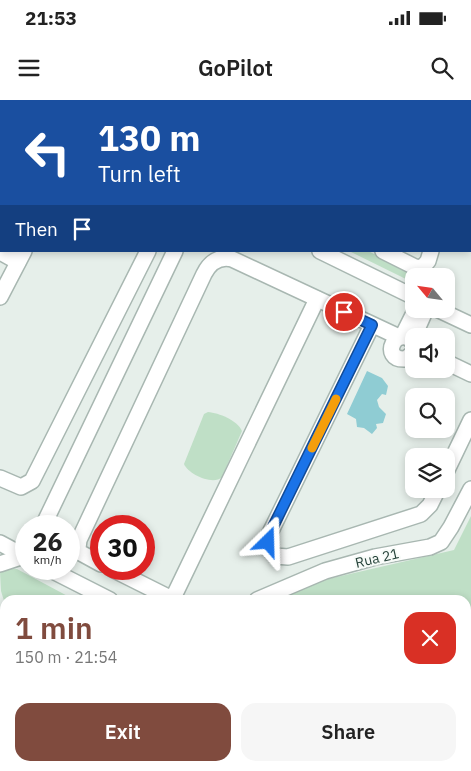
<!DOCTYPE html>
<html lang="en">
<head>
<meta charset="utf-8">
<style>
	body { margin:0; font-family:"IBM Plex Sans",sans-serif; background:#f6f6f6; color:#222; height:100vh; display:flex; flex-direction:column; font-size:19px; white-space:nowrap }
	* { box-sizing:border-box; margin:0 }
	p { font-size:16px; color:#767676 }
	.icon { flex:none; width:28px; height:28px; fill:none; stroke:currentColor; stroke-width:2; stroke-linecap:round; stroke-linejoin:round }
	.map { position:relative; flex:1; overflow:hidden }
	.sheet { position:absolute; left:0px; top:495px; width:471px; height:176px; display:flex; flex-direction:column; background:#fff; border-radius:15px 15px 0 0; box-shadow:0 2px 8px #0003 }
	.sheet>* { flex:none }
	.top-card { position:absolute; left:0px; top:0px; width:471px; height:152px; box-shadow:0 2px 8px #0003; background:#1a4fa0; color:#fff; overflow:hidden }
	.needle { width:32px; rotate:299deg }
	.tools { position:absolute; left:405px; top:168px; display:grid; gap:10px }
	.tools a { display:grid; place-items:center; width:50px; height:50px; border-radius:10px; background:#fff; box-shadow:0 2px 8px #0003; font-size:25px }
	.speed { position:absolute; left:15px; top:415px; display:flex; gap:10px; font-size:25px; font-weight:700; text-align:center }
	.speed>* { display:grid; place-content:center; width:65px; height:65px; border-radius:50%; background:#fff; box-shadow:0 2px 8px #0003; line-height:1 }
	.speed small { font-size:12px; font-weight:400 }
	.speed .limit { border:8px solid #d22; background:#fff; color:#111 }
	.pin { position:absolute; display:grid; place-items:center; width:42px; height:42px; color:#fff; margin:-21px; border:2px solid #fff; border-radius:50%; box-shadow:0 1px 5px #0007 }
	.me { position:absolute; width:55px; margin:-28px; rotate:22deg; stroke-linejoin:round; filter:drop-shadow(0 0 4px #0008) }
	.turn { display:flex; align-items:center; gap:18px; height:105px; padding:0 15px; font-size:22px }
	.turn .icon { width:65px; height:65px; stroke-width:2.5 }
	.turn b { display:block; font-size:35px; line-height:42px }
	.then { display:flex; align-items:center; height:48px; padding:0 15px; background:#0003; gap:10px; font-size:19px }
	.round { display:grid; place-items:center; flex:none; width:52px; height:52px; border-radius:15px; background:#f6f6f6 }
	.summary { display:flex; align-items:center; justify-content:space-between; height:85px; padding:0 15px }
	h1 { font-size:30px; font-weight:600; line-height:38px; color:#804b3e }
	.primary-button { display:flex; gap:10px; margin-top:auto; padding:10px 15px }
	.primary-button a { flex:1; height:58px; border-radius:15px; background:#804b3e; color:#fff; font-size:20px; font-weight:600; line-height:58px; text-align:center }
	.primary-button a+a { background:#f6f6f6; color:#222 }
	.status { display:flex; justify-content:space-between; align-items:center; height:35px; padding:0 25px; background:#fff; direction:ltr }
	.status svg { height:14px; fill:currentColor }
	header { display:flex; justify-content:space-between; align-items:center; height:65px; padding:0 15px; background:#fff; font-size:22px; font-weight:600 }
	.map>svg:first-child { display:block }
</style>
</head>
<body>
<div class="status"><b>21:53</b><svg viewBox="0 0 49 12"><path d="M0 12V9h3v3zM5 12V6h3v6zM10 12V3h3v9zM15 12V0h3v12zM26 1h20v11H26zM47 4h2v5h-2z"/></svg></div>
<header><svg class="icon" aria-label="menu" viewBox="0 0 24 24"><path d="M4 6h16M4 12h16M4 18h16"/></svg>GoPilot<svg class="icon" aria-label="search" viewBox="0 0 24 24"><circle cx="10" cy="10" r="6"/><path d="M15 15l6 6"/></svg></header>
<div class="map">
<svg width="471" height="671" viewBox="0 0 471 671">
	<rect width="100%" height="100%" fill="#e6efea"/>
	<g fill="#bfdfc6">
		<path d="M349 151H368L419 176H414V183Z"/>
		<path d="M208 312C219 313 237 320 242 331L222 377C213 386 188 374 184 364L204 314Z"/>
		<path d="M471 416V657H466V500H277L315 482 454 450Z"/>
		<path d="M10 468 17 469 75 500H5V504L1 491 0 472Z"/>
		<path d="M144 666H410L380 671H147Z"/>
	</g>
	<path fill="#8fccd3" d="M367 271 382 278 388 286 386 295 382 294 377 300 379 307 386 314 383 323 376 324 377 328 372 334 364 328 357 327 356 319 347 314Z"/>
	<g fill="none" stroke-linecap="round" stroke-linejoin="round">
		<g stroke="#8fccd3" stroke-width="4">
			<path d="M466 564 471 563"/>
			<path d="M107 671 111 666"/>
		</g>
		<defs>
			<g id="minor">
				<path d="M1 0 3 1"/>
				<path d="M77 0 80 1"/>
				<path d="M317 1 318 0"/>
				<path d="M465 1 466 0"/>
				<path d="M0 42 1 43"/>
				<path d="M470 48H471"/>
				<path d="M320 151 414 197"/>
				<path d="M383 151 415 167 422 168 428 161 431 151"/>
				<path d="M0 152 18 162"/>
				<path d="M0 197 24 151"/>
				<path d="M437 209 471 225"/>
				<path d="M372 225 269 435 268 448 275 456 288 457 421 414 430 405 438 389"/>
				<path d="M414 236 426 209"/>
				<path d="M402 237 416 209"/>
				<path d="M414 244C398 220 377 261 406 259L414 252"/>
				<path d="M446 262 471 274"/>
				<path d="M446 372 471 320"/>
				<path d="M0 378 21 387 32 381 148 151"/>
				<path d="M43 426 175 151"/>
				<path d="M0 443 26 457"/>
				<path d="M0 464 24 456"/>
				<path d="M101 464 79 452 78 448 79 440 204 174C210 162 219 156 232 159L399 237"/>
				<path d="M49 469 110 500"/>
				<path d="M112 469 172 499"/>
				<path d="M172 500 317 199"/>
				<path d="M257 500 325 471 375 457 430 447 441 442 451 427 471 389"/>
				<path d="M0 521 5 525"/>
				<path d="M28 671 34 666"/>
				<path d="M448 671 471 668"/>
			</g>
		</defs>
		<use href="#minor" stroke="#a8b7b1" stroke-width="18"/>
		<use href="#minor" stroke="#fff" stroke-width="15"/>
	</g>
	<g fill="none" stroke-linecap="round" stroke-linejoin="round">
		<defs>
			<path id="route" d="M268 442 269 435 372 225 344 212"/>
		</defs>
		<use href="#route" stroke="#114b97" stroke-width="12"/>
		<use href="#route" stroke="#1a73e8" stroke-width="9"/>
		<path stroke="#f59e0b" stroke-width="9" d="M312 348 336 299"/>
	</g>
	<g text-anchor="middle" stroke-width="4" stroke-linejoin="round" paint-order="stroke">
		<g font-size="14" fill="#244138" stroke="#f7fbf8">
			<text transform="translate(377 458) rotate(-13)" y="5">Rua 21</text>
		</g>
	</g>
</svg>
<div class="tools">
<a><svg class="needle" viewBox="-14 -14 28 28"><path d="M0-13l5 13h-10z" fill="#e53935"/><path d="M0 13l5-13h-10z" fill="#767676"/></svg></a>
<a><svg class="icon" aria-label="sound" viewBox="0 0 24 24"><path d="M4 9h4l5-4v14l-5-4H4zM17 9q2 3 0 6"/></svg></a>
<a><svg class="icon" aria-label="search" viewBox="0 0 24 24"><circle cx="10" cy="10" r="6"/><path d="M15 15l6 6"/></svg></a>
<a><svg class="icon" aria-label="layers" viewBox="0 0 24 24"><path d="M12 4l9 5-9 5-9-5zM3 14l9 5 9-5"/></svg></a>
</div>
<div class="speed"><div>26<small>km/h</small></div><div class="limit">30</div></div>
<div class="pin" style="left:344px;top:212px;background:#d93025"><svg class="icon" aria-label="arrive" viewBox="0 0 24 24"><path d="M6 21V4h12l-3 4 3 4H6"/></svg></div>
<svg class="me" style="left:268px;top:442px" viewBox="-20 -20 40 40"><path d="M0-17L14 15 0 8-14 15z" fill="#1a73e8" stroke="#fff" stroke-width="4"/></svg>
<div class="top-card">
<div class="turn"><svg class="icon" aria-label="left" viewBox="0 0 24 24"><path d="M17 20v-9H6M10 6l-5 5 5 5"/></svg><div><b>130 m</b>Turn left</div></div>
<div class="then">Then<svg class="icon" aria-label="arrive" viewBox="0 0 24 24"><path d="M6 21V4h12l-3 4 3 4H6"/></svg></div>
</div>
<section class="sheet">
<div class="summary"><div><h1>1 min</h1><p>150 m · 21:54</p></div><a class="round" style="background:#d93025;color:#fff"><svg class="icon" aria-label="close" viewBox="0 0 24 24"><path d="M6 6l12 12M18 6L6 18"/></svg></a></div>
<div class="primary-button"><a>Exit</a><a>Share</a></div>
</section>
</div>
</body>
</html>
